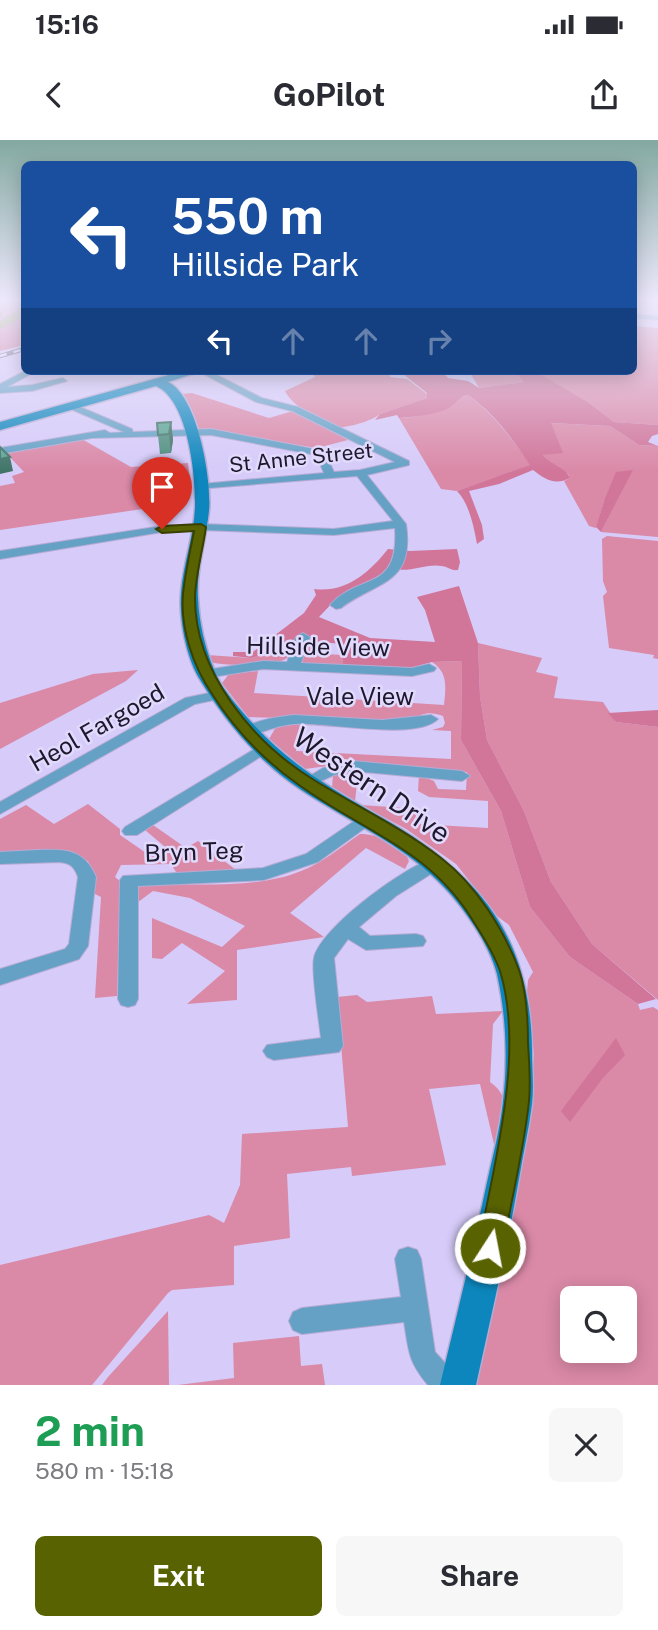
<!DOCTYPE html>
<html lang="en">
<head>
<meta charset="utf-8">
<style>
	body { margin:0; font-family:"Public Sans",sans-serif; background:#f7f7f7; color:#2b2b33; height:100vh; display:flex; flex-direction:column; font-size:26px; white-space:nowrap }
	* { box-sizing:border-box; margin:0 }
	p { font-size:23px; color:#7c7c81 }
	.icon { flex:none; width:38px; height:38px; fill:none; stroke:currentColor; stroke-width:2; stroke-linecap:round; stroke-linejoin:round }
	.map { position:relative; height:1245px; overflow:hidden }
	.sheet { display:flex; flex-direction:column; background:#fff; flex:1 }
	.sheet>* { flex:none }
	.hud { position:absolute; left:21px; top:21px; width:616px; height:214px; border-radius:10px; box-shadow:0 4px 18px #0003; background:#1a4fa0; color:#fff; overflow:hidden }
	.buttons { position:absolute; left:560px; top:1146px; display:grid; gap:14px }
	.buttons a { display:grid; place-items:center; width:77px; height:77px; border-radius:10px; background:#fff; box-shadow:0 4px 18px #0003; font-size:35px }
	.pin { position:absolute; display:grid; place-items:center; width:60px; height:60px; color:#fff; margin:-72px -30px; border-radius:50% 50% 50% 0; rotate:-45deg; box-shadow:0 0 7px #0007 }
	.pin .icon { rotate:45deg }
	.me { position:absolute; width:77px; margin:-38px; rotate:11deg; stroke-linejoin:round; filter:drop-shadow(0 0 5px #0008) }
	.turn { display:flex; align-items:center; gap:24px; height:147px; padding:0 35px; font-size:32px }
	.turn .icon { width:91px; height:91px; stroke-width:2.5 }
	.turn b { display:block; font-size:49px; line-height:60px }
	.lanes { display:flex; align-items:center; height:66px; padding:0 35px; background:#0003; justify-content:center; gap:35px; direction:ltr }
	.lanes .off { opacity:.35 }
	.round { display:grid; place-items:center; flex:none; width:74px; height:74px; border-radius:10px; background:#f7f7f7 }
	.headline { display:flex; align-items:center; justify-content:space-between; height:119px; padding:0 35px }
	h1 { font-size:42px; font-weight:700; line-height:52px; color:#1e9e55 }
	.cta { display:flex; gap:14px; margin-top:auto; padding:14px 35px }
	.cta a { flex:1; height:80px; border-radius:10px; background:#596200; color:#fff; font-size:28px; font-weight:700; line-height:80px; text-align:center }
	.cta a+a { background:#f7f7f7; color:#2b2b33 }
	.status { display:flex; justify-content:space-between; align-items:center; height:49px; padding:0 35px; background:#fff; direction:ltr }
	.status svg { height:19px; fill:currentColor }
	header { display:flex; justify-content:space-between; align-items:center; height:91px; padding:0 35px; background:#fff; font-size:32px; font-weight:700 }
	.map>svg:first-child { display:block }
</style>
</head>
<body>
<div class="status"><b>15:16</b><svg viewBox="0 0 49 12"><path d="M0 12V9h3v3zM5 12V6h3v6zM10 12V3h3v9zM15 12V0h3v12zM26 1h20v11H26zM47 4h2v5h-2z"/></svg></div>
<header><svg class="icon" aria-label="back" viewBox="0 0 24 24"><path d="M15 5l-7 7 7 7"/></svg>GoPilot<svg class="icon" aria-label="share" viewBox="0 0 24 24"><path d="M12 15V3M7 8l5-5 5 5M5 13v7h14v-7"/></svg></header>
<div class="map">
<svg width="658" height="1245" viewBox="0 0 658 1245">
	<rect width="100%" height="100%" fill="#d6cbf9"/>
	<g fill="#da89a7" fill-rule="evenodd">
		<path d="M0 158H24V205L0 211Z"/>
		<path d="M634 186 658 188V285L614 282 588 262 536 232 634 231Z"/>
		<path d="M310 231H389L390 237 407 239 427 254V258L380 274C374 280 348 288 339 287 322 283 292 266 285 251L315 237Z"/>
		<path d="M469 231H515L525 242 479 248Z"/>
		<path d="M192 253 269 278 293 271 348 300 317 308 200 290 193 287 182 254Z"/>
		<path d="M468 255C495 275 511 298 531 325L457 351 441 349 399 278 413 277Z"/>
		<path d="M550 283 610 286 639 305 658 306V397L601 392 632 331 604 361 596 388 589 386 564 341 570 338 568 334 550 323 543 315Z"/>
		<path d="M80 298 131 327 188 323 190 339 148 341 149 368 0 390V346L15 343 12 336 24 332 5 312Z"/>
		<path d="M607 396 658 401V519L653 518 654 515 609 508 603 456 607 452 603 441 602 399Z"/>
		<path d="M478 503 542 518 536 532 558 537 554 558 603 562 616 582 658 587V860L592 804 551 742 524 671 487 600 480 556Z"/>
		<path d="M292 505 287 518C275 527 225 526 210 522L207 515 251 518Z"/>
		<path d="M304 507H322L321 514 343 515V527L309 526 301 522Z"/>
		<path d="M462 521 461 600 501 671 530 767 570 817 638 864 640 870 653 867 658 870V1245H473L529 970 534 915 527 852 528 840 533 832 509 785 497 776 456 724 406 689 361 665 418 669V684L488 688V661L429 657 418 651 419 635 434 641 438 649 466 650 467 632 350 623 305 629 269 599 276 587 300 584 296 611 451 619V591L432 590 443 587 445 583 443 576C429 571 422 573 411 581L248 577 222 543 229 534 258 531 254 553 444 565C446 547 448 532 432 522ZM572 1158H625V1211H572Z"/>
		<path d="M138 530 126 541 0 609V563L93 534Z"/>
		<path d="M341 632H358L355 662 332 648 333 635Z"/>
		<path d="M88 664 120 689V695L149 715 164 706 145 690 153 685 186 708 198 701 240 733 181 735 176 732 171 724 121 725 115 737 121 742 117 856 95 858 101 757 89 751 92 733 88 721 69 715 0 716V679L26 665 54 684Z"/>
		<path d="M360 694C377 694 403 704 409 721L405 729 366 708 290 773 324 797 237 810V860L187 864 225 831 182 803 162 819 152 818V778L222 807 245 786 190 758 153 751 134 765V747L141 744C189 743 256 750 301 731 322 723 341 707 360 694Z"/>
		<path d="M357 855 367 862 432 856 436 874 503 871 493 884 490 942C517 961 502 988 497 1017L480 944 429 949 446 1025 352 1036 351 1027 287 1034 290 1098 234 1106V1145L172 1150 168 1153 92 1245H0V1125L209 1075 224 1083 240 1045 242 994 348 987 337 857Z"/>
		<path d="M168 1171 169 1245H102L108 1237Z"/>
		<path d="M299 1196 301 1226 322 1224 325 1245H178L234 1238 233 1203Z"/>
	</g>
	<g fill="#d17599">
		<path d="M24 172V205L0 211V186Z"/>
		<path d="M442 231 448 238 468 241 479 248 524 242 515 231H535L588 262 614 282 658 285V294L652 296 648 302 658 306 639 305 610 286 551 283 563 313 543 315C551 325 566 328 570 338 554 346 545 339 533 330L499 344 469 351 482 385 484 399 477 404C474 387 469 363 457 351L530 325C512 298 495 274 468 255 456 258 455 266 445 270 431 275 414 277 399 278L397 275 375 280 380 274 427 258V253L403 234Z"/>
		<path d="M633 330 601 392 596 387 604 361 616 332Z"/>
		<path d="M388 409 410 411 457 409 460 422 458 430C451 431 449 427 442 426 424 423 409 434 391 428L387 436 336 459 319 477 370 498 435 502 425 470 417 457 459 446 478 503 480 556 487 600 524 671 551 742 592 804 656 859 638 864 570 817 530 767 501 671 461 600 462 521 432 522 403 530 343 527V504L308 501 251 518 233 516V512H253L304 473 316 455 314 449C346 453 369 433 388 409Z"/>
		<path d="M658 570V587L616 582 608 573Z"/>
		<path d="M616 898 625 915 602 939 570 982 561 971Z"/>
	</g>
	<g fill="none" stroke-linecap="round" stroke-linejoin="round">
		<g stroke="#8b9836" stroke-width="2.5">
			<path d="M0 176 8 160 6 158"/>
			<path d="M8 177H14"/>
		</g>
		<path fill="#8b9836" fill-rule="evenodd" d="M24 165V174L15 182 0 189V181Z"/>
		<defs>
			<g id="street">
				<path d="M652 158H658V161Z"/>
				<path d="M634 174 658 176V180L634 178Z"/>
				<path d="M25 231H36L7 247 32 245 63 238 67 241 32 251 0 253V244Z"/>
				<path d="M198 231H209L262 258 298 267 409 321V325L367 335 406 384C415 445 377 441 341 468L336 469 330 465C360 432 399 453 395 388L334 395 201 390 162 392 0 419V411L162 386 201 384 334 389 393 381 357 336 197 349 196 347 201 344 324 333 316 315 211 295 92 298 0 314V308L105 290 110 293 124 292 68 268V264L71 263 132 289 133 292 211 289 324 311 334 332 360 330 395 322 292 271 256 262Z"/>
				<path d="M303 493 310 497 301 523 412 528 429 524 436 528 434 531 412 536 263 529 206 538 199 534 206 530 263 521 287 522 296 497Z"/>
				<path d="M219 551 226 555 224 558 195 564 0 674V662L185 558Z"/>
				<path d="M294 575 382 580 431 575 438 579C416 601 327 582 295 584 278 585 264 592 248 596L240 591C253 580 277 577 294 575Z"/>
				<path d="M263 604 268 606 271 609 268 612 137 695H125L122 691 125 687Z"/>
				<path d="M353 621 462 631 470 636 462 641 353 631 334 635 306 648 298 643 323 628Z"/>
				<path d="M366 673 374 679 372 683 318 722 264 740 138 746V859L135 865 128 867 121 865 118 859 120 740 123 736 263 728 306 714Z"/>
				<path d="M38 710C66 709 84 709 96 737L88 806 79 819 0 845V829L65 809 69 804 78 737C74 726 70 723 59 722L0 724V712Z"/>
				<path d="M436 717 442 719 445 723 442 727 396 756 359 787 370 796 416 794 423 796 426 801 423 806 366 810 348 799 334 818 343 906 339 912 274 920 267 917 263 911 267 905 321 898C319 881 311 831 314 818 321 787 407 725 436 717Z"/>
				<path d="M408 1107 417 1110 421 1119 435 1212 456 1235 460 1245H428C408 1221 409 1212 404 1182L302 1194 293 1190 289 1181 293 1172 302 1168 401 1157 395 1119 399 1110Z"/>
			</g>
			<path id="secondary" d="M183 231H202L168 242C198 256 212 341 209 371 206 399 196 430 198 458 199 483 205 508 215 532 221 547 234 562 245 575 286 622 325 645 379 676 477 731 531 795 532 911 532 929 534 947 532 964 529 989 523 1014 519 1039 507 1108 491 1176 476 1245H440C456 1179 472 1113 486 1047 492 1019 500 990 503 961 508 920 506 875 497 834 493 818 484 801 475 787 430 714 368 694 300 649 258 621 225 581 199 538 186 516 179 479 181 453 183 424 194 396 195 367 196 335 188 260 156 246L0 290V282Z"/>
			<path id="primary" d="M0 158H10L0 162Z"/>
		</defs>
		<use href="#street" stroke="#b5abd4" stroke-width="2"/>
		<use href="#secondary" stroke="#b5abd4" stroke-width="3"/>
		<use href="#primary" stroke="#b5abd4" stroke-width="3"/>
		<use href="#street" fill="#65a1c5" fill-rule="evenodd"/>
		<use href="#secondary" fill="#0c86bc" fill-rule="evenodd"/>
		<use href="#primary" fill="#287097" fill-rule="evenodd"/>
		<defs>
			<path id="rail" d="M0 216 24 209"/>
		</defs>
		<use href="#rail" stroke="#6d6584" stroke-width="4.5"/>
		<use href="#rail" stroke="#e2dafd" stroke-width="2.5" stroke-dasharray="7" stroke-linecap="butt"/>
	</g>
	<path fill="#4e8e7e" d="M171 282 173 300 171 313 160 314 158 295Z"/>
	<g fill="#407467">
		<path d="M171 282 173 300 171 313 169 294Z"/>
		<path d="M10 317 13 331 0 334V319Z"/>
	</g>
	<g fill="#5ba593" stroke="#407467" stroke-width="2">
		<path d="M171 282 169 294 158 295 157 283Z"/>
		<path d="M0 307 10 317 0 319Z"/>
	</g>
	<linearGradient id="sky" x2="0" y2="1"><stop stop-color="#83a9a1"/><stop offset="0.48" stop-color="#ede8fc"/><stop offset="1" stop-color="#ede8fc" stop-opacity="0"/></linearGradient>
	<rect width="658" height="332" fill="url(#sky)"/>
	<path fill="#596200" stroke="#3a4000" stroke-width="2" d="M201 384 206 387C203 409 196 433 195 456 194 531 252 602 314 640 356 666 401 687 441 718 475 744 504 789 519 830 527 853 528 879 528 903 529 922 531 942 529 961 524 1010 511 1060 503 1108L499 1117 490 1120 481 1117 478 1108C494 1026 525 912 500 831 494 814 484 798 475 784 430 708 365 693 299 645 263 620 235 590 212 554 193 526 180 488 183 454 185 433 190 412 194 391L162 393 156 389 162 386Z"/>
	<g text-anchor="middle" stroke-width="5" stroke-linejoin="round" paint-order="stroke">
		<g font-size="21" fill="#1e182c" stroke="#e2dafd">
			<text transform="translate(301 318) rotate(-6)" y="7">St Anne Street</text>
		</g>
		<g font-size="24" fill="#1e182c" stroke="#e2dafd">
			<text transform="translate(318 507) rotate(1)" y="8">Hillside View</text>
			<text x="360" y="565">Vale View</text>
			<text transform="translate(97 588) rotate(-30)" y="8">Heol Fargoed</text>
			<text transform="translate(194 712) rotate(-2)" y="8">Bryn Teg</text>
		</g>
		<g font-size="28" fill="#1e182c" stroke="#e2dafd">
			<text transform="translate(372 645) rotate(34)" y="10">Western Drive</text>
		</g>
	</g>
</svg>
<div class="buttons">
<a><svg class="icon" aria-label="search" viewBox="0 0 24 24"><circle cx="10" cy="10" r="6"/><path d="M15 15l6 6"/></svg></a>
</div>
<div class="pin" style="left:162px;top:389px;background:#d93025"><svg class="icon" aria-label="arrive" viewBox="0 0 24 24"><path d="M6 21V4h12l-3 4 3 4H6"/></svg></div>
<svg class="me" style="left:490px;top:1108px" viewBox="-20 -20 40 40"><circle r="17" fill="#596200" stroke="#fff" stroke-width="3"/><path d="M0-11L8 9 0 5-8 9z" fill="#fff"/></svg>
<div class="hud">
<div class="turn"><svg class="icon" aria-label="left" viewBox="0 0 24 24"><path d="M17 20v-9H6M10 6l-5 5 5 5"/></svg><div><b>550 m</b>Hillside Park</div></div>
<div class="lanes"><svg class="icon" aria-label="left" viewBox="0 0 24 24"><path d="M17 20v-9H6M10 6l-5 5 5 5"/></svg><svg class="icon off" aria-label="ahead" viewBox="0 0 24 24"><path d="M12 20V5M6 11l6-6 6 6"/></svg><svg class="icon off" aria-label="ahead" viewBox="0 0 24 24"><path d="M12 20V5M6 11l6-6 6 6"/></svg><svg class="icon off" aria-label="right" viewBox="0 0 24 24"><path d="M7 20v-9h11M14 6l5 5-5 5"/></svg></div>
</div>
</div>
<section class="sheet">
<div class="headline"><div><h1>2 min</h1><p>580 m · 15:18</p></div><a class="round"><svg class="icon" aria-label="close" viewBox="0 0 24 24"><path d="M6 6l12 12M18 6L6 18"/></svg></a></div>
<div class="cta"><a>Exit</a><a>Share</a></div>
</section>
</body>
</html>
